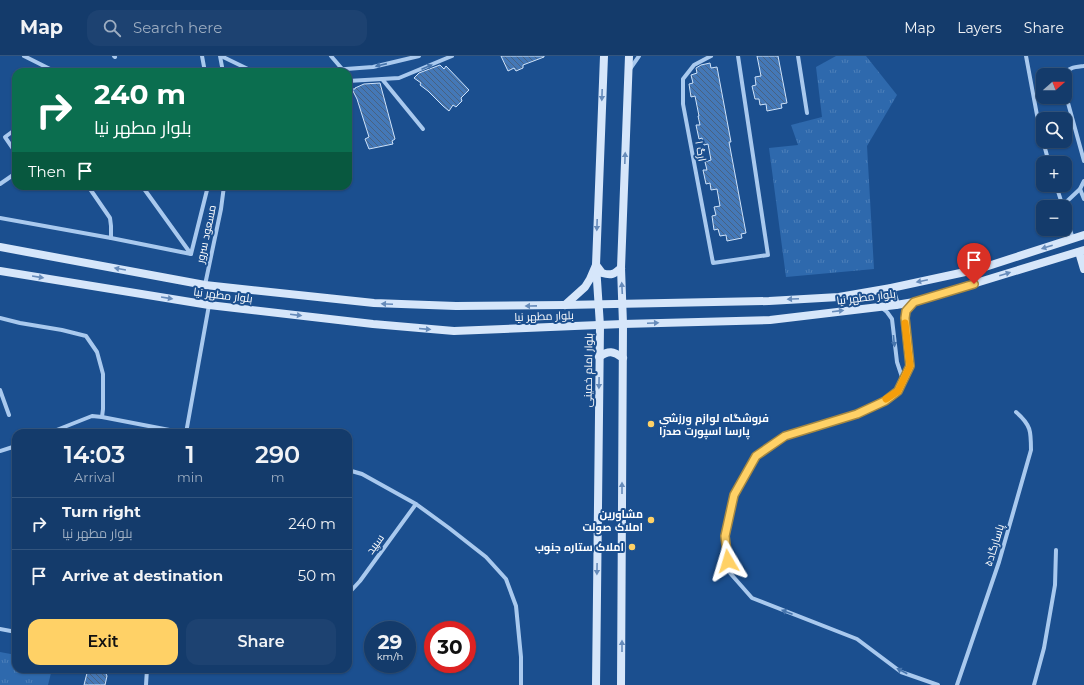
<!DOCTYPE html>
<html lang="en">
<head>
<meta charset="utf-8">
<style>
	body { margin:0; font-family:Montserrat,Cairo,sans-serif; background:#1d4271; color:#f1f3f6; height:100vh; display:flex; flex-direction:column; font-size:15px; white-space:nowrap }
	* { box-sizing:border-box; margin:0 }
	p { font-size:13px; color:#9dadc1 }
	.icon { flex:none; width:22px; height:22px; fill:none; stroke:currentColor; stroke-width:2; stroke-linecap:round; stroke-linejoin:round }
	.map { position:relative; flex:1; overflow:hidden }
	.panel { position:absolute; left:12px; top:373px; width:340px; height:244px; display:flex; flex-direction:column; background:#143b6b; border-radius:12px; box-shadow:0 1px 3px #0004,0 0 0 1px #33557e }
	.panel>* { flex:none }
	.hud { position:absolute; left:12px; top:12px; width:340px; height:122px; border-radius:12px; box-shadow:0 1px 3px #0004,0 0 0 1px #33557e; background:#0b6e4f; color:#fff; overflow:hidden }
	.needle { width:26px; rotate:69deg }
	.controls { position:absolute; left:1036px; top:12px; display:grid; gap:8px }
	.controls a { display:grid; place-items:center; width:36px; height:36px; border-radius:8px; background:#143b6b; box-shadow:0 1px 3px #0004,0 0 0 1px #33557e; font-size:20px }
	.speed { position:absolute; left:364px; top:565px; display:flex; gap:8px; font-size:20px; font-weight:700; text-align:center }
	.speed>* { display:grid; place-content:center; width:52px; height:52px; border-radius:50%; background:#143b6b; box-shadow:0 1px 3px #0004,0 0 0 1px #33557e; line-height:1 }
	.speed small { font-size:10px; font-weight:400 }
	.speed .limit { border:6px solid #d22; background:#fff; color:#111 }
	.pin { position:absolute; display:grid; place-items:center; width:34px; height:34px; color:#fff; margin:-41px -17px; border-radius:50% 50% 50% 0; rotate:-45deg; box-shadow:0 0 4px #0007 }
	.pin .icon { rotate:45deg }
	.me { position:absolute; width:44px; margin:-22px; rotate:353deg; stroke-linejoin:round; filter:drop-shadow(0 0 3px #0008) }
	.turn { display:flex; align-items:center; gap:14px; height:84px; padding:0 16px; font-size:18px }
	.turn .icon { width:52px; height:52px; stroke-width:2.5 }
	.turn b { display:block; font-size:28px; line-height:34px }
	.then { display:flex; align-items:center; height:38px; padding:0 16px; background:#0003; gap:8px; font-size:15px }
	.eta { display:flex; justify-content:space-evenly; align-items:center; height:68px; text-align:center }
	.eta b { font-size:24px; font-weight:600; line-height:28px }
	.primary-button { display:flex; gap:8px; margin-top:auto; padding:8px 16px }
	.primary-button a { flex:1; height:46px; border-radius:12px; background:#ffd166; color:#111; font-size:16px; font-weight:600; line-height:46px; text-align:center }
	.primary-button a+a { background:#1d4271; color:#f1f3f6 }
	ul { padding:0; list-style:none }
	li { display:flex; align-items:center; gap:12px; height:52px; padding:0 16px; border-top:1px solid #33557e }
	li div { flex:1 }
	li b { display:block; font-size:15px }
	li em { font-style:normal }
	header { display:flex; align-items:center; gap:24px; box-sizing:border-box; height:56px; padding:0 20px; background:#143b6b; border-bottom:1px solid #33557e }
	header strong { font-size:19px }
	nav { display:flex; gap:22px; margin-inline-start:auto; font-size:14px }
	.search { width:280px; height:36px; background:#1d4271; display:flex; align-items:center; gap:10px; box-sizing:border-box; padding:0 14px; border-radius:12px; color:#9dadc1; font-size:15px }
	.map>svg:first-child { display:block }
</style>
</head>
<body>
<header>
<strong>Map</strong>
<div class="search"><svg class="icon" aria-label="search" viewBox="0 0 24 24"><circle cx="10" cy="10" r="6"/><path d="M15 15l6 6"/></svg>Search here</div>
<nav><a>Map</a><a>Layers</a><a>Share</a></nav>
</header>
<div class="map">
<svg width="1084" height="629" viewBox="0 0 1084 629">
	<defs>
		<pattern id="grass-tufts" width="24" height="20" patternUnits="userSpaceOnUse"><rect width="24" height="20" fill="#2e69ad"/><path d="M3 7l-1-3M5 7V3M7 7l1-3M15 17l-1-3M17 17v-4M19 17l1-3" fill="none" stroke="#4d80b9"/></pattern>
		<pattern id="building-back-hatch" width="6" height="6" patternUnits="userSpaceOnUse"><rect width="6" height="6" fill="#4478b7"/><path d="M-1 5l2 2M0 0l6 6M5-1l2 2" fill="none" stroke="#486282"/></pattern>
	</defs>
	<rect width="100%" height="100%" fill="#1b4f8f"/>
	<g fill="url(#grass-tufts)">
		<path d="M836 0H866L897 39 867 90 874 213 786 221 769 92 798 89 791 69 822 61 816 11Z"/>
		<path d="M0 596 16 599V613H52L48 629H0Z"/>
	</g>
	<g fill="url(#building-back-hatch)" stroke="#cfe3fa">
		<path d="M501 0H544V1L523 9V12L516 15 514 12 508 15Z"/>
		<path d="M757 0H778L787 47 781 48 782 52 767 55 766 48 760 49 759 43H755L752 30 756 29 755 21 761 20Z"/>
		<path d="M710 7 711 12 717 11 731 86H729L746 177 741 178 742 182 727 185 726 179 720 180 718 173 714 174 712 160 716 159 714 151 720 150 717 133 711 134 710 127 706 128 703 114H707L705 106 711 104 708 88 704 89 702 82 699 83 696 69H700L698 60H699L695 40 691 41 689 28 693 27 691 19 697 17 696 12 701 9Z"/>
		<path d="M440 9 444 13 446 10 469 34 461 42 462 45 456 51 453 49 449 55 443 50 428 35 420 29 421 27 414 22 419 17Z"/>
		<path d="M380 27 395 83 392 85 393 88 369 93 365 83 369 81 357 43 352 33H355V32L364 28Z"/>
		<path d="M88 613H104L107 620 105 629H84Z"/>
	</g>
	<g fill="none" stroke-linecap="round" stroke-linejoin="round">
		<g stroke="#a9c9ee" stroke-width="4">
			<path d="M24 0 56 16"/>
			<path d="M114 0 115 1"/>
			<path d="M202 0 205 16"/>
			<path d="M220 0 223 16"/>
			<path d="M221 0 250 14 261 16"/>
			<path d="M331 0 343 14"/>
			<path d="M711 0 694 9 683 23V48L713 207 768 199 738 0"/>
			<path d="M798 0 807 57"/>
			<path d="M1026 0 1037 59 1043 84"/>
			<path d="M630 13 639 0"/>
			<path d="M305 16 373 11 419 0"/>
			<path d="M1064 19C1068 11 1076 11 1084 10"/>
			<path d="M382 23 423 73"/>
			<path d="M348 25 399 22 452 0"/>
			<path d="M1065 36 1084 105"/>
			<path d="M16 73 5 81 16 97"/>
			<path d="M1043 85 1049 107"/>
			<path d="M0 128 16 117"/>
			<path d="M1056 129 1063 151"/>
			<path d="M41 130 42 131 46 130"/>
			<path d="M88 130 110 162 111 170V182"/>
			<path d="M142 130 191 198"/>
			<path d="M1080 133 1084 143"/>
			<path d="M1063 149 1080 133 1084 125"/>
			<path d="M1065 157 1073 183"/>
			<path d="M0 162 111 182 191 198 208 130"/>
			<path d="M205 229 221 153 224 130"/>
			<path d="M913 248 906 255 905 262 910 310 898 335 885 345 857 358 785 379 756 401 734 439 725 480 730 517 752 542 857 583 901 616 938 629"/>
			<path d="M882 252 887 256 892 263 897 306 903 324"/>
			<path d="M0 262 20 267 62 274 86 280 97 296 103 318V353L102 361"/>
			<path d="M0 334 9 359"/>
			<path d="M49 377 92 360 102 361 185 377"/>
			<path d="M186 377 209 249"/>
			<path d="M0 395 16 390"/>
			<path d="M348 414 362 418 416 448 449 472 486 501 506 523 516 550 521 601V629"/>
			<path d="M348 538 360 525 416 448"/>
			<path d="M0 573 16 576"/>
			<path d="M146 629 147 613"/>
			<path d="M957 629 999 506 1031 394C1031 375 1031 369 1016 356"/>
			<path d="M1034 629 1044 592 1055 529 1056 494"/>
		</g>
		<g stroke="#d6e6fa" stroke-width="8">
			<path d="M0 191 205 229 374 247 456 250 565 249 769 245 839 241 891 232 979 213 1084 179"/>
			<path d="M1079 196 1084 213"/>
			<path d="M0 215 209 249 373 268 454 275 623 268 770 264 896 249 914 246 1084 194"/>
			<path d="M891 232 896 249"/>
			<path d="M565 249 585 231 590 223 596 209 602 217C612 220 614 218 621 212"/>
			<path d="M599 301C609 294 613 295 623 302"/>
			<path d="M596 629 600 270 596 209 604 0"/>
			<path d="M621 629 623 268 621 212 629 0"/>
		</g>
	</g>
	<defs><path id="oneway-solid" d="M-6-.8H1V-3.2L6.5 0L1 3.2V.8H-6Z"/></defs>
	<g fill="#4674ac">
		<use href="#oneway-solid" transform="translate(381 9) rotate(167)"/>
		<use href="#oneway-solid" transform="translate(427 11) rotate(-23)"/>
		<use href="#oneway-solid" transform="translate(894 285) rotate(84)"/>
		<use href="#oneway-solid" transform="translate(787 556) rotate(-159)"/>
		<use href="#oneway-solid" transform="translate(902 615) rotate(-152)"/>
	</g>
	<g fill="#668bba">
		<use href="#oneway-solid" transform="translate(602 39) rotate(92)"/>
		<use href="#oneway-solid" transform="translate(625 102) rotate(-88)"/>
		<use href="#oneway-solid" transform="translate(597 169) rotate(92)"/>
		<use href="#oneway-solid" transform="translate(1047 191) rotate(162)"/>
		<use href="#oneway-solid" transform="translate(120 213) rotate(-170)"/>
		<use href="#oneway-solid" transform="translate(1005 218) rotate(-17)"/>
		<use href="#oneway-solid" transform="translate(38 221) rotate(9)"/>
		<use href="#oneway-solid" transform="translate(922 225) rotate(168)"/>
		<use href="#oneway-solid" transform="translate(622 232) rotate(-93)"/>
		<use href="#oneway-solid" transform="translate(167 242) rotate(9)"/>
		<use href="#oneway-solid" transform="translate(793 243) rotate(177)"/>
		<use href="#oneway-solid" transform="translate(387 248) rotate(-178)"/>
		<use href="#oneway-solid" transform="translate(531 250) rotate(179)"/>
		<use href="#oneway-solid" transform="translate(838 255) rotate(-7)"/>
		<use href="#oneway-solid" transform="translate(296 259) rotate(7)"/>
		<use href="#oneway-solid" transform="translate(653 267) rotate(-2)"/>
		<use href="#oneway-solid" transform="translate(425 273) rotate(5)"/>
		<use href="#oneway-solid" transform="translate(599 327) rotate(91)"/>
		<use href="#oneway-solid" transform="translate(622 432) rotate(-90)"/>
		<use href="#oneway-solid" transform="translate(597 513) rotate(91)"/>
		<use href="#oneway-solid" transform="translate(622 590) rotate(-90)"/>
	</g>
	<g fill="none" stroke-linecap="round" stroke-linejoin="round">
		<defs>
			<path id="route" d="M728 505 725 480 734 439 756 400 785 380 857 358 885 345 898 335 910 310 905 262 906 255 914 246 974 228"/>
		</defs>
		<use href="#route" stroke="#a68842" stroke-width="10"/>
		<use href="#route" stroke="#ffd166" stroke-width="7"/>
		<path stroke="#f59e0b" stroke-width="7" d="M886 343 898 335 910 310 905 267"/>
	</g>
	<g fill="#ffd166" stroke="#1b4f8f" stroke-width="1.5">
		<circle cx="651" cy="368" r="4"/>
		<circle cx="651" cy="464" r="4"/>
		<circle cx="632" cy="491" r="4"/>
	</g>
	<g text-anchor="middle" stroke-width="4" stroke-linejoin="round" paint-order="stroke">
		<g font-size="11" fill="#fff" stroke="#1b4f8f">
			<text transform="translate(701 95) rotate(80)" y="4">ارگ ۱</text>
			<text transform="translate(206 178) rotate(-78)" y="4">مسعود سرور</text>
			<text transform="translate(223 239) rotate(7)" y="4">بلوار مطهر نیا</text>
			<text transform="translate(866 241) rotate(-7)" y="4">بلوار مطهر نیا</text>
			<text transform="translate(544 260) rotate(-2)" y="4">بلوار مطهر نیا</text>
			<text transform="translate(588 314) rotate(-89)" y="4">بلوار امام خمینی</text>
			<text transform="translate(375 488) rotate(-54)" y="4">سپید</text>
			<text transform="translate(994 489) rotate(-73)" y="4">پاسارگاد۵</text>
		</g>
		<g font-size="11" font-weight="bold" fill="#fff" stroke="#1b4f8f" text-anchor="end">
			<text x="659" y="366" text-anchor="start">فروشگاه لوازم ورزشي<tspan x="659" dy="13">پارسا اسپورت صدرا</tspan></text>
			<text x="643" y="462">مشاورین<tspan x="643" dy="13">املاک صولت</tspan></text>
			<text x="624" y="495">املاک ستاره جنوب</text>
		</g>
	</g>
</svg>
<div class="controls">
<a><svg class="needle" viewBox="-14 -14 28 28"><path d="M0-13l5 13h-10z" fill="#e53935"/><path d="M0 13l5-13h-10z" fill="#9dadc1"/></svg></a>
<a><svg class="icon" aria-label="search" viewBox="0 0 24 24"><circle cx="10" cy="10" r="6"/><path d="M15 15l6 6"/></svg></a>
<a>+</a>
<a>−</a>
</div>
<div class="speed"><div>29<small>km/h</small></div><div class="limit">30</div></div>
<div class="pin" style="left:974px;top:228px;background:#d93025"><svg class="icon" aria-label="arrive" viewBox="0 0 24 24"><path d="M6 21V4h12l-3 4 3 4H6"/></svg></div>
<svg class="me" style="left:728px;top:505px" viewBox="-20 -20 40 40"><path d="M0-17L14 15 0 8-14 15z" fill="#ffd166" stroke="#fff" stroke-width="4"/></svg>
<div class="hud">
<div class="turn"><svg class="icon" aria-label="right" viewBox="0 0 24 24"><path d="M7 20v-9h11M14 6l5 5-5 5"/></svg><div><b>240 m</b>بلوار مطهر نیا</div></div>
<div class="then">Then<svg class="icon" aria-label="arrive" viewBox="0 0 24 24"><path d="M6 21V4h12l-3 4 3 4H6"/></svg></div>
</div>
<section class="panel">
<div class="eta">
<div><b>14:03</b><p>Arrival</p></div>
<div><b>1</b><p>min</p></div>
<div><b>290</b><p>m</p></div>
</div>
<ul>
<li><svg class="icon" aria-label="right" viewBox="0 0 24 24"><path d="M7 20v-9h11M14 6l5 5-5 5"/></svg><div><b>Turn right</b><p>بلوار مطهر نیا</p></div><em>240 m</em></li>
<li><svg class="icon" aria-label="arrive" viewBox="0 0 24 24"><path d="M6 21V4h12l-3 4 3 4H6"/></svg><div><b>Arrive at destination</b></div><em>50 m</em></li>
</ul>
<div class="primary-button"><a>Exit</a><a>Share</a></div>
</section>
</div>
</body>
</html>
